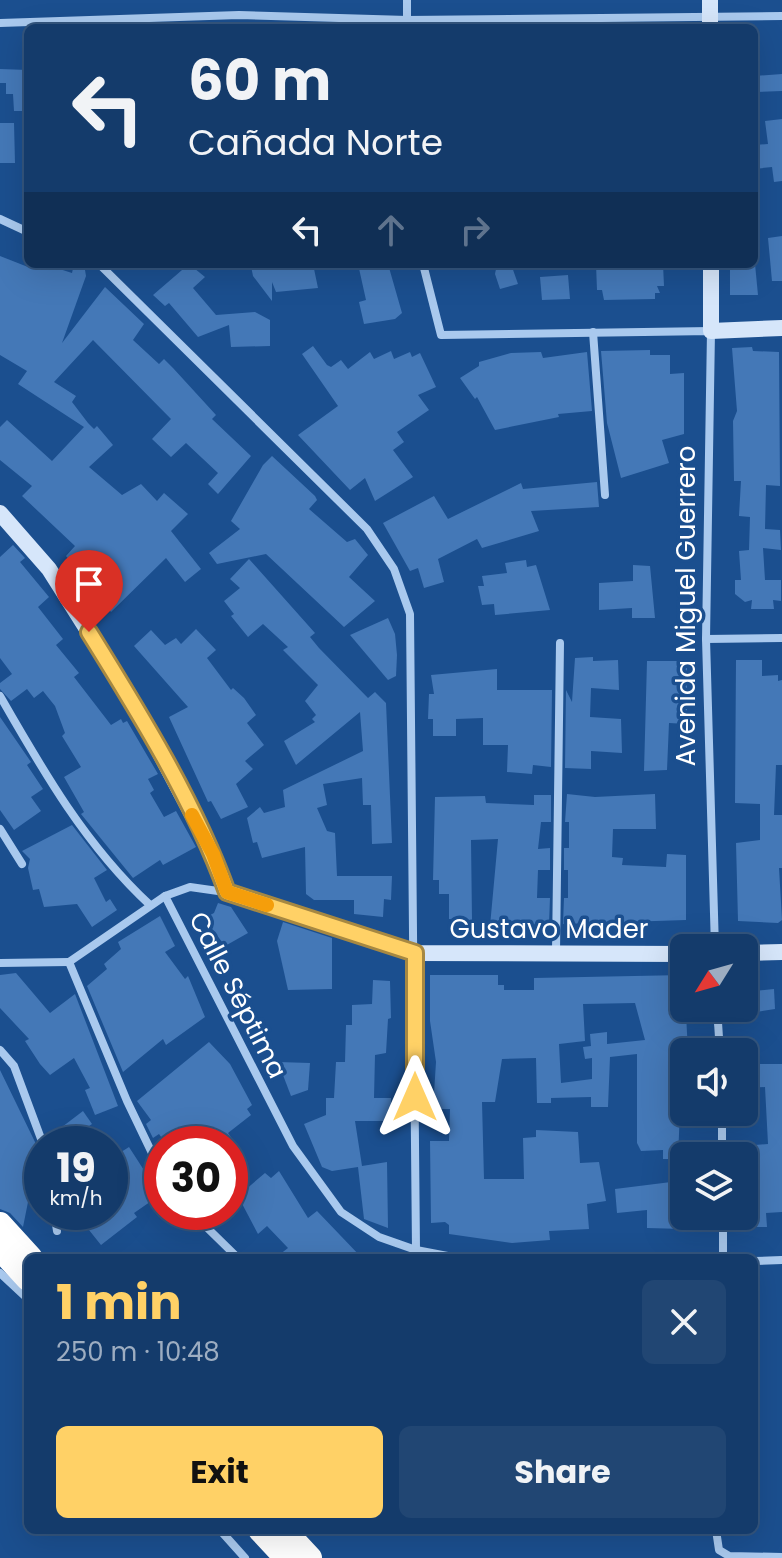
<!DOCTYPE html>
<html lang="en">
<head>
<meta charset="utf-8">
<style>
	body { margin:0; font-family:Poppins,sans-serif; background:#214673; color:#f1f3f6; height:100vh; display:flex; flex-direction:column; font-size:30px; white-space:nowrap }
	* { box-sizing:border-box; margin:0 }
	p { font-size:26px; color:#9dadc1 }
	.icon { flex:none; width:44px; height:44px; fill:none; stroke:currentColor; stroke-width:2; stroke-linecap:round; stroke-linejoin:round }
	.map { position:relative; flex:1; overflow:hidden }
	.drawer { position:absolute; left:24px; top:1254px; width:734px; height:280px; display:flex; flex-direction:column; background:#143b6b; border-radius:12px; box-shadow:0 8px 32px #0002,0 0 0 2px #33557e }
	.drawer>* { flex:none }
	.banner { position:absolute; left:24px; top:24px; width:734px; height:244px; border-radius:12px; box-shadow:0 8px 32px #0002,0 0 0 2px #33557e; background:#143b6b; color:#f1f3f6; overflow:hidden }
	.needle { width:52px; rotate:233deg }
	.fabs { position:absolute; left:670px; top:934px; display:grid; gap:16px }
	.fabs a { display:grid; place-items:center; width:88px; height:88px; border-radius:12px; background:#143b6b; box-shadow:0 8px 32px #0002,0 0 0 2px #33557e; font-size:40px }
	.speed { position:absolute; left:24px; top:1126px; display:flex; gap:16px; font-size:40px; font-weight:700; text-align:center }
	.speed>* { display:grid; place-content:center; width:104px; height:104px; border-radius:50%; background:#143b6b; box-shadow:0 8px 32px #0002,0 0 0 2px #33557e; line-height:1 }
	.speed small { font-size:20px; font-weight:400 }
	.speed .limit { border:12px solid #d22; background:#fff; color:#111 }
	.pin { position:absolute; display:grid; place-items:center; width:68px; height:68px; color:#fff; margin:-82px -34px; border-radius:50% 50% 50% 0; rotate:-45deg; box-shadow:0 0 8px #0007 }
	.pin .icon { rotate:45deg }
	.me { position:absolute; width:88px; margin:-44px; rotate:0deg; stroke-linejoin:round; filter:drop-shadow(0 0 6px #0008) }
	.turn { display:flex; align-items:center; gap:28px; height:168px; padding:0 32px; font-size:36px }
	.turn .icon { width:104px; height:104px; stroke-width:2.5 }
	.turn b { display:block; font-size:56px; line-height:68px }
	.lanes { display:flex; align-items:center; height:76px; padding:0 32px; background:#0003; justify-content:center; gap:40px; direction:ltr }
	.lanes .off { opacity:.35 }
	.round { display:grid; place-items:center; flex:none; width:84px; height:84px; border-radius:12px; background:#214673 }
	.overview { display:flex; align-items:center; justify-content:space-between; height:136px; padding:0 32px }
	h1 { font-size:48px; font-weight:700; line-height:60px; color:#ffd166 }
	.action { display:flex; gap:16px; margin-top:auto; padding:16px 32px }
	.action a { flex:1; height:92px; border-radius:12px; background:#ffd166; color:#111; font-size:32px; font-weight:700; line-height:92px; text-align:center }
	.action a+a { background:#214673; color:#f1f3f6 }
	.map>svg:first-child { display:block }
</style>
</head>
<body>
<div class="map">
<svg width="782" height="1558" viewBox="0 0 782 1558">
	<rect width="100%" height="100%" fill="#1b4f8f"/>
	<g fill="#4478b7" fill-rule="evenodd">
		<path d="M0 69 28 70V111H14L13 94H6V83H0Z"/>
		<path d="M782 74V91L754 92V76Z"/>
		<path d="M782 119V181L774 182 772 167 754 169V145L768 144 765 121Z"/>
		<path d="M0 123H14L15 163H0Z"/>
		<path d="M782 236V281H772L768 238Z"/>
		<path d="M0 256 28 267 37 269 39 264H44L72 273 74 264H84L86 276 62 343 105 287 144 324 133 340 159 364 164 359 173 368 216 415 212 419 251 456 218 494 208 484 218 473 186 443 171 457 152 439 171 419 93 340 54 382 76 396 72 402 88 423 94 429 97 426 113 445 89 467 122 495 141 484 157 501 164 493 188 514 171 531 201 569 185 582 166 558 111 612 66 556 75 546 22 496 32 486 0 460V427L7 420 52 461 84 427 18 384 27 371 0 355Z"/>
		<path d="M189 264 205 277 193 288 216 315 255 312 270 320V346L231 347 229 325 198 337 169 303 165 306 153 295Z"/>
		<path d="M262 264H313L318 288 276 292 272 282V301L253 276 251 266Z"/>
		<path d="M358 264H388L402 313 395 319 364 324 359 302 366 300Z"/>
		<path d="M497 264H511L518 284 500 289 495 274Z"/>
		<path d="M596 264H663L664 286H657L660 293H655V299L604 300 602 290H597Z"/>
		<path d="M730 264H755L758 295H730Z"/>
		<path d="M568 275 570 299 542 300 540 277Z"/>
		<path d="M313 346 327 365 331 367 341 360 348 369 370 352 374 359 391 351 394 359 410 352 412 357 420 353 436 387 418 395 429 410 397 432 404 442 393 450 413 477 375 501 365 478 350 490 298 435 338 406 302 354Z"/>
		<path d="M752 347 753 351 779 352 780 486 766 485 765 529 780 530 781 550 763 548 765 580H781V601L773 600 774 609H751L752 600 745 602 735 594V580H741L739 551 749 550 750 517 739 516 741 481H734L733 421 737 411 732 348Z"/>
		<path d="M650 350V355H670V374L684 373V434L662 440 669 463 621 478 607 423 601 351Z"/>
		<path d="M541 352 543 358 587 352 592 411 558 414 559 417 495 430 477 397 475 399 460 378 479 366V362L511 353Z"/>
		<path d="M272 456 315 496 317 500 309 509 347 542 355 539 368 555 349 577 375 601 344 627 266 554 217 564 209 553 240 529 231 521 263 465Z"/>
		<path d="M597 482 599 507 531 511 539 531 482 548 477 539 438 559 444 582 424 588 418 568 410 571 383 523 434 496 448 519 521 483 523 489Z"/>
		<path d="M13 545 25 558 20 562 49 597 38 607 63 639 56 645 79 673 74 677 111 725 121 719 123 723 127 721 158 774 148 779 154 790 150 793 164 817 176 811 196 847 163 865 160 860 133 878 81 814 84 812 64 777 81 767 62 736 65 733 55 706 43 691 34 698 27 689 11 701 0 689V683L12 674 0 658V557Z"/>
		<path d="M249 559 315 633 310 637 319 648 368 698 375 692 386 703 392 843 372 844 371 805H363L362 778 323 784 327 805 317 808 327 831 335 833 337 876H392L391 900 384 899 383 917 354 914V900H314L306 894 305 847 262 858 257 842 253 843 247 818 260 807 264 813 285 807 283 790 363 751 360 712 296 765 284 741 315 722 312 719 316 715 305 701 318 685 283 650 288 647 263 624 248 637 231 616 234 614 224 601 240 588 230 579Z"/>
		<path d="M526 560 527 567 536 565 550 610 495 615 494 604 482 605 478 586H484L482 576 507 573 505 563Z"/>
		<path d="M633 565 650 566 655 618H632V608L599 610V583L633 581Z"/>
		<path d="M388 618 395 634 397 655 396 676 388 680 350 635Z"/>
		<path d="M196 629 216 650 207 658 231 690 233 688 244 698 256 715 247 723 264 745 245 761 253 769 236 784 248 807 221 819 211 801 208 802 169 717 188 707 134 646 151 630 165 645 176 638 181 644Z"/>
		<path d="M593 657V661L618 660 619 690 591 688 590 717 621 719 622 753 591 751V769L565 768 566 690 572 702 575 658Z"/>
		<path d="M736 660H762V676L778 675V681L782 680V765H776L774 815H782V868H779L782 920 778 923 738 921 736 843 760 840V804L735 803Z"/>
		<path d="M647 661H687V724L669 723 667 770 644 771Z"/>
		<path d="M497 669V690H552L551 767 533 765 532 774 507 772 508 745H483V718L456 719V736H433V719H428L429 694H434L431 675Z"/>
		<path d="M0 717 31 762 27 765 43 789 31 797 41 811 14 830 0 810Z"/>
		<path d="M567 794 595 797 655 794 656 829H613L612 857 623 858 622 865 666 867 667 854 686 855V920L563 924 564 898H568V870H564V848H569V822H565Z"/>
		<path d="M534 795H551V822H541L538 849 550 848V870H538L537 898H550L549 924 490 926 498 839 471 840 472 920 449 919V894H439V880H433L435 797 485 796 486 803 534 805Z"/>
		<path d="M72 825 107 870 94 878 106 902 110 899 117 910 92 927 77 904 44 907 39 889 33 890 28 868 30 859 22 851Z"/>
		<path d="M218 903 231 907 248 933 225 946 204 918 214 913Z"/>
		<path d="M160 916 175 946 165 952 185 979 188 976 205 1017 166 1045 163 1039 123 1072 87 986 107 969 104 964 121 949 118 942Z"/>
		<path d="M283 922 332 938V989L288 990 277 941Z"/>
		<path d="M16 973 50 1013 75 994 118 1106 95 1115 85 1090 90 1088 74 1058 50 1075 40 1064 25 1041 29 1039 0 1008V975Z"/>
		<path d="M430 975H498V985H504V990H534V978L684 975 688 1052H684V1109H680L678 1159H663V1150L641 1151 637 1143V1054L610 1057 608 1107H591V1097L551 1098V1103H537L536 1058 502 1059 495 1102H482L484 1179H524L523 1138 536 1137V1130L578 1132 580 1163 599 1162 606 1201 587 1204 589 1229 549 1231 550 1240 512 1243 449 1234V1225L445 1222 431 1223 430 1141H449L450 1109H433L436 1062 430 1021ZM635 1003 645 1040 607 1044V1032L590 1034 591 1046 583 1047 585 1059 592 1058V1079L561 1083 559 1044 585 1041 583 1004Z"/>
		<path d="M373 980 390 981 391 1018 388 1019 386 1053 375 1055 374 1098H391V1121H355L362 1166 387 1162 388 1228 364 1219 358 1167 332 1171 322 1167 304 1124 326 1115V1098H334L336 1062H345L346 1025H352V1005L372 1004Z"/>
		<path d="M774 989 775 1009 744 1014V992Z"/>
		<path d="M209 1042 230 1064 252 1105 247 1109 251 1115 228 1133 236 1144H166L159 1134 153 1138 146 1124 151 1120 137 1101Z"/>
		<path d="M278 1062 310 1063 308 1090 291 1096Z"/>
		<path d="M747 1064H782V1212L766 1213 767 1227H748L747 1190H757L755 1145 768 1144 765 1087 747 1088Z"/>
		<path d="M0 1070 35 1142 41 1198 28 1202 23 1227 10 1213 0 1209Z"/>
		<path d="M83 1111 92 1124 70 1139 62 1127Z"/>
		<path d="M129 1147 160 1195 134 1213 137 1217 101 1245 81 1220 92 1212H110V1199L124 1189 110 1167V1159Z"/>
		<path d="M279 1171 308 1218 317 1211 362 1258H275L288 1248 267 1226 258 1234 238 1196 265 1173 271 1178Z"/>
		<path d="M671 1182V1194H679L684 1229 647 1228V1210L617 1213 615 1189Z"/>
	</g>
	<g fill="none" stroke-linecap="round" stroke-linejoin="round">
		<g stroke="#a9c9ee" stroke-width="8">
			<path d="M407 0V28"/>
			<path d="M0 23 239 15 407 20 782 16"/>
			<path d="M0 219 28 232"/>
			<path d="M99 264 367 529 394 569 410 614 416 1250"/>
			<path d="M423 264 441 335 711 331 706 639 715 948"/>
			<path d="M593 332 605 495"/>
			<path d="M706 639 782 638"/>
			<path d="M0 696C43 771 86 846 150 905"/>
			<path d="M0 829 22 864"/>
			<path d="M165 896 293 1146 341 1212 379 1237 416 1250 458 1258"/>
			<path d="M556 952 560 643"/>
			<path d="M69 962 127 1101 162 1174"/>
			<path d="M69 962 165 896 190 887 225 892"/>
			<path d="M0 963 69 962"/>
			<path d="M717 1008 720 1052"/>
			<path d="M0 1050 14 1066 43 1144"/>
			<path d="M722 1112V1156"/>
			<path d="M54 1212 57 1231"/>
			<path d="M191 1212 238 1258"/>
			<path d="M723 1216V1258"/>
			<path d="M754 1261 782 1260"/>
			<path d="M0 1273 28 1299"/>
			<path d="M220 1530 245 1558"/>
			<path d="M716 1530 719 1550 729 1556 782 1557"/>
		</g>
		<g stroke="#d6e6fa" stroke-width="16">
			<path d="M710 0V28"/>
			<path d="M711 264V331L782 328"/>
			<path d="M0 513 49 569 133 702 213 854 227 892 415 953 684 954"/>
			<path d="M744 953 782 952"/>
		</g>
		<g stroke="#fff" stroke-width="24">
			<path d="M0 1224 31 1258"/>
			<path d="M0 1249 28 1279"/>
			<path d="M260 1530 286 1558"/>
			<path d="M284 1530 310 1558"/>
		</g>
	</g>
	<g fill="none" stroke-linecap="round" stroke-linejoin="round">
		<defs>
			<path id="route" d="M89 632C140 714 194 801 227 892L415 953V1097"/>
		</defs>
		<use href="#route" stroke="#a68842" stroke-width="20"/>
		<use href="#route" stroke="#ffd166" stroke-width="14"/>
		<path stroke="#f59e0b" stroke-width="14" d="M192 815 213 854 227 892 267 905"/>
	</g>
	<g text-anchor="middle" stroke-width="7" stroke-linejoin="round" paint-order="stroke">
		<g font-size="26" fill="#fff" stroke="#1b4f8f">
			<text transform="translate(686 606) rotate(-90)" y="9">Avenida Miguel Guerrero</text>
			<text x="549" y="938">Gustavo Mader</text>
			<text transform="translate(238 995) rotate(63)" y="9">Calle Séptima</text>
		</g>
	</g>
</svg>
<div class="fabs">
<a><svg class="needle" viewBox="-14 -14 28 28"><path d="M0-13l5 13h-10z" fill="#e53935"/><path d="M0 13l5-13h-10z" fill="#9dadc1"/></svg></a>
<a><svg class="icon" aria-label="sound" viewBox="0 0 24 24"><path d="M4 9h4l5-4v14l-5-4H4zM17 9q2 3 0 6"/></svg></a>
<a><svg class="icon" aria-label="layers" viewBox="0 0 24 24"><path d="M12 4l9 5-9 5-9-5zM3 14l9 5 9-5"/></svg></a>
</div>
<div class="speed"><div>19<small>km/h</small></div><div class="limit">30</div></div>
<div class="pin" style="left:89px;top:632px;background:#d93025"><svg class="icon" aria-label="arrive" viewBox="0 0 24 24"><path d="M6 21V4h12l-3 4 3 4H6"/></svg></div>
<svg class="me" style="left:415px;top:1097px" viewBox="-20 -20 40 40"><path d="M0-17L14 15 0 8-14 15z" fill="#ffd166" stroke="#fff" stroke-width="4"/></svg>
<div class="banner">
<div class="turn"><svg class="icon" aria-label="left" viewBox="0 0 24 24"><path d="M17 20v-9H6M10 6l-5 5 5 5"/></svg><div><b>60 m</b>Cañada Norte</div></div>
<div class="lanes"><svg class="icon" aria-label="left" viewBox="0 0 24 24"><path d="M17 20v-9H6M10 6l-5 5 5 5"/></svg><svg class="icon off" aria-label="ahead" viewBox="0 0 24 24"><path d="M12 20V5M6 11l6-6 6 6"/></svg><svg class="icon off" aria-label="right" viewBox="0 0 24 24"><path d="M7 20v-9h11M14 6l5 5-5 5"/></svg></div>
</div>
<section class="drawer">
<div class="overview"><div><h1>1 min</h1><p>250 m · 10:48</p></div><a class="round"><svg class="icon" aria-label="close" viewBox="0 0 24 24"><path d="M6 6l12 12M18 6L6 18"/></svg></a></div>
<div class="action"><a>Exit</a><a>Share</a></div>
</section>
</div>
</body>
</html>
